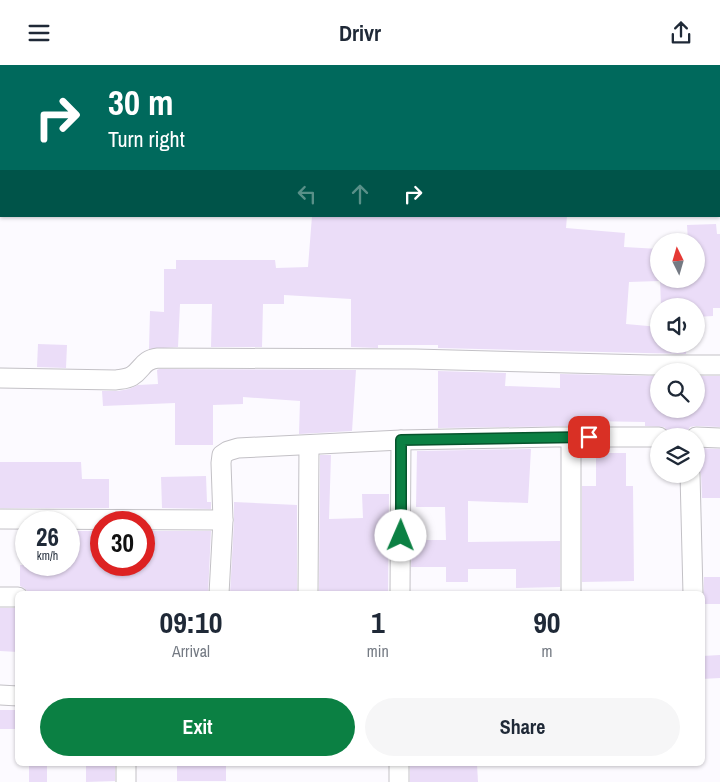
<!DOCTYPE html>
<html lang="en">
<head>
<meta charset="utf-8">
<style>
	body { margin:0; font-family:"Archivo Narrow",sans-serif; background:#f6f6f7; color:#1f2937; height:100vh; display:flex; flex-direction:column; font-size:19px; white-space:nowrap }
	* { box-sizing:border-box; margin:0 }
	p { font-size:16px; color:#747a83 }
	.icon { flex:none; width:28px; height:28px; fill:none; stroke:currentColor; stroke-width:2; stroke-linecap:round; stroke-linejoin:round }
	.map { position:relative; flex:1; overflow:hidden }
	.drawer { position:absolute; left:15px; top:526px; width:690px; height:175px; display:flex; flex-direction:column; background:#fff; border-radius:8px; box-shadow:0 1px 4px #0004 }
	.drawer>* { flex:none }
	.guide { position:absolute; left:0px; top:0px; width:720px; height:152px; box-shadow:0 1px 4px #0004; background:#00695c; color:#fff; overflow:hidden }
	.needle { width:32px; rotate:355deg }
	.controls { position:absolute; left:650px; top:168px; display:grid; gap:10px }
	.controls a { display:grid; place-items:center; width:55px; height:55px; border-radius:50%; background:#fff; box-shadow:0 1px 4px #0004; font-size:25px }
	.speed { position:absolute; left:15px; top:446px; display:flex; gap:10px; font-size:25px; font-weight:700; text-align:center }
	.speed>* { display:grid; place-content:center; width:65px; height:65px; border-radius:50%; background:#fff; box-shadow:0 1px 4px #0004; line-height:1 }
	.speed small { font-size:12px; font-weight:400 }
	.speed .limit { border:8px solid #d22; background:#fff; color:#111 }
	.pin { position:absolute; display:grid; place-items:center; width:42px; height:42px; color:#fff; margin:-21px; border-radius:10px; box-shadow:0 2px 8px #0006 }
	.me { position:absolute; width:55px; margin:-28px; rotate:1deg; stroke-linejoin:round; filter:drop-shadow(0 0 4px #0008) }
	.turn { display:flex; align-items:center; gap:18px; height:105px; padding:0 25px; font-size:22px }
	.turn .icon { width:65px; height:65px; stroke-width:2.5 }
	.turn b { display:block; font-size:35px; line-height:42px }
	.lanes { display:flex; align-items:center; height:48px; padding:0 25px; background:#0003; justify-content:center; gap:25px; direction:ltr }
	.lanes .off { opacity:.35 }
	.eta { display:flex; justify-content:space-evenly; align-items:center; height:85px; text-align:center }
	.eta b { font-size:30px; font-weight:800; line-height:35px }
	.button { display:flex; gap:10px; margin-top:auto; padding:10px 25px }
	.button a { flex:1; height:58px; border-radius:30px; background:#0b8043; color:#fff; font-size:20px; font-weight:800; line-height:58px; text-align:center }
	.button a+a { background:#f6f6f7; color:#1f2937 }
	header { display:flex; justify-content:space-between; align-items:center; height:65px; padding:0 25px; background:#fff; font-size:22px; font-weight:800 }
	.map>svg:first-child { display:block }
</style>
</head>
<body>
<header><svg class="icon" aria-label="menu" viewBox="0 0 24 24"><path d="M4 6h16M4 12h16M4 18h16"/></svg>Drivr<svg class="icon" aria-label="share" viewBox="0 0 24 24"><path d="M12 15V3M7 8l5-5 5 5M5 13v7h14v-7"/></svg></header>
<div class="map">
<svg width="720" height="717" viewBox="0 0 720 717">
	<rect width="100%" height="100%" fill="#fcfaff"/>
	<g fill="#ebddf8">
		<path d="M312 151H567L566 163 625 168 624 182 659 184V216L629 217 626 259 659 262V279H687L686 289 438 283V280H378V283L351 282V234L284 230V239H263L262 282H211L212 239H180L178 282 149 284 150 246 164 247V204H176V195H275L276 203 308 202Z"/>
		<path d="M716 159 717 169H720V243H713V251L696 252V241H661L660 214H696V176H688L687 160Z"/>
		<path d="M38 279 67 280 66 303 37 302Z"/>
		<path d="M159 304 356 305 352 366 299 369 300 336 243 332V339L213 340V380H175V338L103 341 102 326H118L129 324 138 320 158 319 157 305Z"/>
		<path d="M438 306 506 308 505 321 560 323V309L659 311V344H696V311H720V362L696 361 690 362 686 368H669L664 362 645 361V357L586 356V361L438 363Z"/>
		<path d="M698 383 720 384V433H702L701 409 697 401Z"/>
		<path d="M531 384 528 438 468 436V477L560 476V522L516 523V504H468V517H446V502H411L412 475H446L445 442H416L417 386Z"/>
		<path d="M596 388H626V421H633L634 516 582 517V421H596Z"/>
		<path d="M320 390H331L329 454 363 453 362 429H389L388 529H319Z"/>
		<path d="M0 397H81L82 414H109V443H0Z"/>
		<path d="M206 411 207 437H211V444L162 443 161 412Z"/>
		<path d="M234 437 297 440V529H230L234 456Z"/>
		<path d="M69 466H101V500H147L148 466H211L208 529 28 527 24 523 20 521V500H69Z"/>
		<path d="M704 512H720V539H703Z"/>
		<path d="M0 543H18V587L0 586Z"/>
		<path d="M720 590V613L702 614V591Z"/>
		<rect x="0" y="645" width="18" height="19"/>
		<rect x="29" y="699" width="18" height="18"/>
		<path d="M86 699H115V716L86 717Z"/>
		<rect x="177" y="699" width="49" height="17"/>
		<path d="M410 699H477L478 717H410Z"/>
	</g>
	<g fill="none" stroke-linecap="round" stroke-linejoin="round">
		<defs>
			<g id="street">
				<path d="M719 66H720"/>
				<path d="M0 313 116 315C122 314 127 314 132 311 143 304 142 295 158 293L415 294 649 300H720"/>
				<path d="M696 372 720 373"/>
				<path d="M690 409 693 529"/>
				<path d="M0 454 223 455"/>
				<path d="M219 529 223 455 221 398 222 390 228 386 238 383 401 375 555 372H659"/>
				<path d="M308 529 309 381"/>
				<path d="M400 529 401 375"/>
				<path d="M571 529V372"/>
				<path d="M0 532H18"/>
				<path d="M0 630 18 631"/>
				<path d="M126 717V699"/>
				<path d="M399 717V699"/>
			</g>
			<g id="primary">
				<path d="M51 1 52 0"/>
				<path d="M0 81 1 79"/>
			</g>
		</defs>
		<use href="#street" stroke="#c3c1c6" stroke-width="21"/>
		<use href="#primary" stroke="#c3c1c6" stroke-width="30"/>
		<use href="#street" stroke="#fff" stroke-width="19"/>
		<use href="#primary" stroke="#fff" stroke-width="28"/>
	</g>
	<g fill="none" stroke-linecap="round" stroke-linejoin="round">
		<defs>
			<path id="route" d="M401 471V375L589 372"/>
		</defs>
		<use href="#route" stroke="#07532c" stroke-width="12"/>
		<use href="#route" stroke="#0b8043" stroke-width="9"/>
	</g>
</svg>
<div class="controls">
<a><svg class="needle" viewBox="-14 -14 28 28"><path d="M0-13l5 13h-10z" fill="#e53935"/><path d="M0 13l5-13h-10z" fill="#747a83"/></svg></a>
<a><svg class="icon" aria-label="sound" viewBox="0 0 24 24"><path d="M4 9h4l5-4v14l-5-4H4zM17 9q2 3 0 6"/></svg></a>
<a><svg class="icon" aria-label="search" viewBox="0 0 24 24"><circle cx="10" cy="10" r="6"/><path d="M15 15l6 6"/></svg></a>
<a><svg class="icon" aria-label="layers" viewBox="0 0 24 24"><path d="M12 4l9 5-9 5-9-5zM3 14l9 5 9-5"/></svg></a>
</div>
<div class="speed"><div>26<small>km/h</small></div><div class="limit">30</div></div>
<div class="pin" style="left:589px;top:372px;background:#d93025"><svg class="icon" aria-label="arrive" viewBox="0 0 24 24"><path d="M6 21V4h12l-3 4 3 4H6"/></svg></div>
<svg class="me" style="left:401px;top:471px" viewBox="-20 -20 40 40"><circle r="19" fill="#fff"/><path d="M0-13L10 11 0 6-10 11z" fill="#0b8043"/></svg>
<div class="guide">
<div class="turn"><svg class="icon" aria-label="right" viewBox="0 0 24 24"><path d="M7 20v-9h11M14 6l5 5-5 5"/></svg><div><b>30 m</b>Turn right</div></div>
<div class="lanes"><svg class="icon off" aria-label="left" viewBox="0 0 24 24"><path d="M17 20v-9H6M10 6l-5 5 5 5"/></svg><svg class="icon off" aria-label="ahead" viewBox="0 0 24 24"><path d="M12 20V5M6 11l6-6 6 6"/></svg><svg class="icon" aria-label="right" viewBox="0 0 24 24"><path d="M7 20v-9h11M14 6l5 5-5 5"/></svg></div>
</div>
<section class="drawer">
<div class="eta">
<div><b>09:10</b><p>Arrival</p></div>
<div><b>1</b><p>min</p></div>
<div><b>90</b><p>m</p></div>
</div>
<div class="button"><a>Exit</a><a>Share</a></div>
</section>
</div>
</body>
</html>
